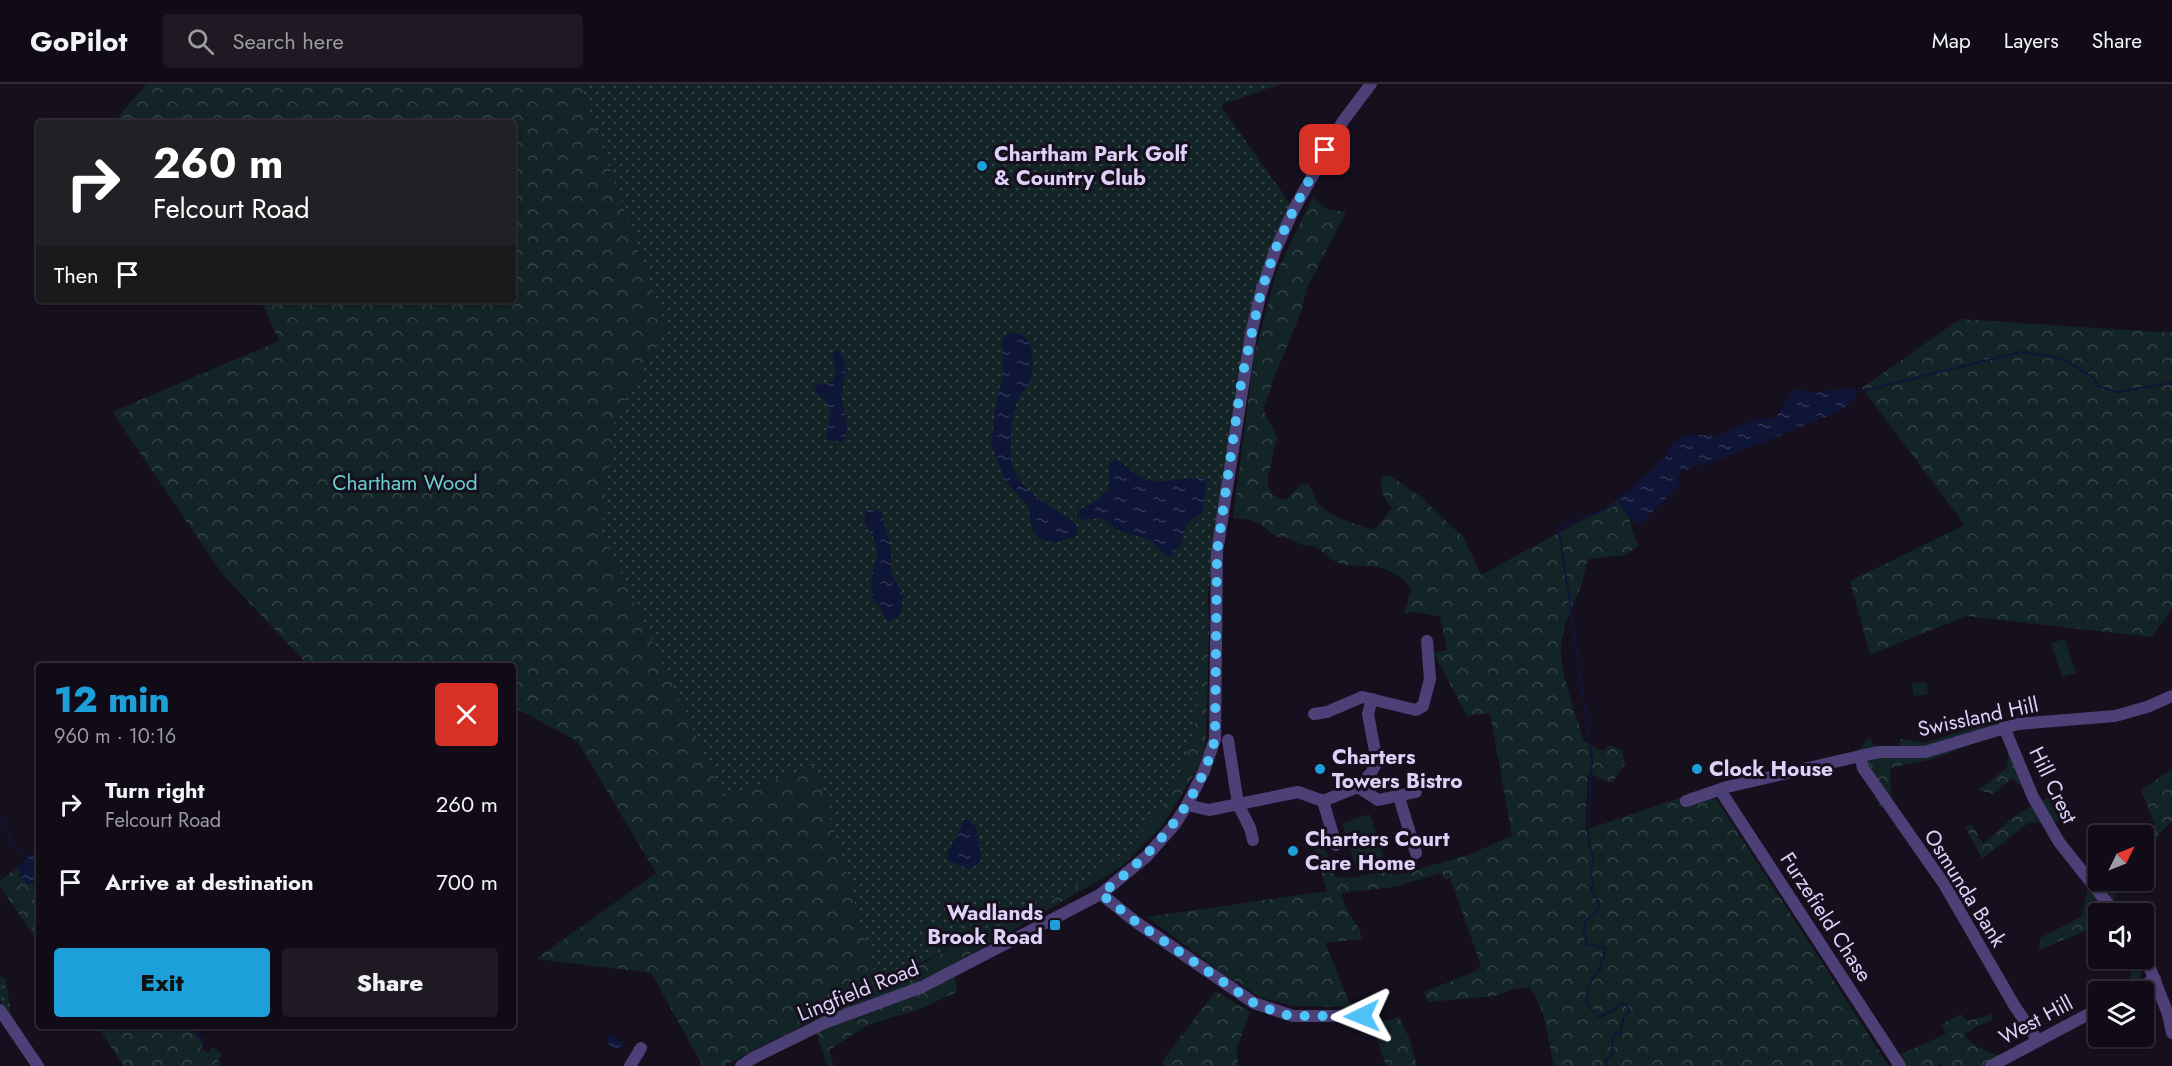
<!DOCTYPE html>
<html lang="en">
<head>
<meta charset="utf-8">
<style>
	body { margin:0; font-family:Jost,sans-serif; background:#1e1923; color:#f1f3f6; height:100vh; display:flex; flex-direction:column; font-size:22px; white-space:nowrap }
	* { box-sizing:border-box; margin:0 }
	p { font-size:20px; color:#9c9ba1 }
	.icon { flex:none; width:33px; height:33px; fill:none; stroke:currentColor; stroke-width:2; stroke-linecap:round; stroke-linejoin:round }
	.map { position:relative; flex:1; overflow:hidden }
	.sheet { position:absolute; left:36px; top:579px; width:480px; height:366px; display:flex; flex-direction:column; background:#100b16; border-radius:6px; box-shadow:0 2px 4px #0004,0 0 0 2px #302b35 }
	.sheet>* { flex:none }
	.top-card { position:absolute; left:36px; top:36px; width:480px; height:183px; border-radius:6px; box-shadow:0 2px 4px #0004,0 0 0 2px #302b35; background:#202124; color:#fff; overflow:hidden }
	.needle { width:39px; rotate:47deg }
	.tools { position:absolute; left:2088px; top:741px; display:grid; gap:12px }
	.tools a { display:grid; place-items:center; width:66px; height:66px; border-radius:6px; background:#100b16; box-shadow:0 2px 4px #0004,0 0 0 2px #302b35; font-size:30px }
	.pin { position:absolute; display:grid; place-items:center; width:51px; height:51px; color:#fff; margin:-26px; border-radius:12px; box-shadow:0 3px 9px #0006 }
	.me { position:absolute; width:66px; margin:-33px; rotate:268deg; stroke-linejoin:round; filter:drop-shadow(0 0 4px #0008) }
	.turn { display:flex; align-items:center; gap:21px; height:126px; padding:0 18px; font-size:27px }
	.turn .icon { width:78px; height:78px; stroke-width:2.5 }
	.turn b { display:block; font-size:42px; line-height:51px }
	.then { display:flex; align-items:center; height:57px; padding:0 18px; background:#0003; gap:12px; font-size:22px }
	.round { display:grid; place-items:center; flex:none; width:63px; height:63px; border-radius:6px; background:#1e1923 }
	.summary { display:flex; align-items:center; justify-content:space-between; height:102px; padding:0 18px }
	h1 { font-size:36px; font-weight:800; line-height:45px; color:#1da0da }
	.primary-button { display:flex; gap:12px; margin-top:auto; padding:12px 18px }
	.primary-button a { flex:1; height:69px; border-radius:6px; background:#1da0da; color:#111; font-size:24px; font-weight:800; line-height:69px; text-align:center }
	.primary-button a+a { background:#1e1923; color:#f1f3f6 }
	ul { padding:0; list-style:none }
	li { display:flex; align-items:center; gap:18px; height:78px; padding:0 18px }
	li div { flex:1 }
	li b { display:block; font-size:22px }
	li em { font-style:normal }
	header { display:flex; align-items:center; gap:36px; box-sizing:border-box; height:84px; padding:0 30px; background:#100b16; border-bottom:2px solid #302b35 }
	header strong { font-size:28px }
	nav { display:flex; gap:33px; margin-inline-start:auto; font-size:21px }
	.search { width:420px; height:54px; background:#1e1923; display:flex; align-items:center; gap:15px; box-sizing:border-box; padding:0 21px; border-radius:6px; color:#9c9ba1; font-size:22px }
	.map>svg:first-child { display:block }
</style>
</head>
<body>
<header>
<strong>GoPilot</strong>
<div class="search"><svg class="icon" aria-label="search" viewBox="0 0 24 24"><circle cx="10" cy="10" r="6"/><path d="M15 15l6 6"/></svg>Search here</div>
<nav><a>Map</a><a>Layers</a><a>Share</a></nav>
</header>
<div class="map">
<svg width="2172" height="982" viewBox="0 0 2172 982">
	<defs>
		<pattern id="grass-dots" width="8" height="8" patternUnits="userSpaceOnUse" patternTransform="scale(1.5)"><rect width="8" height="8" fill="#132427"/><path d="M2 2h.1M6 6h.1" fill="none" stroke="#354347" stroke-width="1.8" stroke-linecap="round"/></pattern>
		<pattern id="forest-crowns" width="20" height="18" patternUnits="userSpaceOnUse" patternTransform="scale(1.5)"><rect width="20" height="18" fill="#132427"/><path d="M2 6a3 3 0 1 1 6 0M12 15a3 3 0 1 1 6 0" fill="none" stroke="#354347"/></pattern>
		<pattern id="water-ripples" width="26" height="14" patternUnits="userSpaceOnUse" patternTransform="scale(1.5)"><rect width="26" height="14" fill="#0f1537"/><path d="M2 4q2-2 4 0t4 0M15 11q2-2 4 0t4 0" fill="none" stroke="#323655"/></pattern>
	</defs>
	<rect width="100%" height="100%" fill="#150f1e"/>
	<g fill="url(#grass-dots)">
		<path d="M580 0H1281L1220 21 1294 125 1261 208 1217 468 1208 507 1209 552 1198 555C1198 589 1200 626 1191 659 1177 711 1135 767 1089 795 1059 812 1026 825 995 840 955 859 917 882 878 902L816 682 724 714 601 446 615 334 666 245Z"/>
		<path d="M0 892 6 895 11 931 0 917Z"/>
	</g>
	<g fill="url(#forest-crowns)">
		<path d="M147 0H580L666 245 615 334 601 446 724 713 816 682 878 902C918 885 955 859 995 840 1026 825 1060 812 1089 795 1135 767 1177 711 1191 659 1200 626 1198 589 1198 555L1209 552 1206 653 1204 667 1198 684 1161 744 1122 782 1107 792 953 880 957 908 922 924 868 941 829 966 834 982H827L813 936 724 982H703L651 889 536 875 656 789 577 657 517 625 513 628V582H309L223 491 112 328 279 257 263 221 254 216H513V39H117L120 30Z"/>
		<path d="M1313 112 1326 125 1346 128 1307 204 1300 231 1274 294 1264 324V327L1277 353 1267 398C1269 409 1274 413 1283 416L1289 413 1302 400H1308C1314 407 1314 415 1320 421 1332 435 1357 440 1374 446L1392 425C1384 414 1377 404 1383 391L1391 392 1422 414 1464 454 1481 491 1623 414 1637 460 1640 461 1625 471 1588 475C1585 484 1584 493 1581 502 1574 520 1565 535 1562 554 1557 585 1575 626 1584 657L1603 667 1610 661 1622 667 1625 680 1612 699 1588 689 1585 746 1709 704 1889 982H1554C1548 956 1546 924 1529 903L1511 906 1495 912 1428 918 1424 908 1476 887 1481 881 1450 794 1445 796 1442 789 1393 803 1341 809 1346 825 1359 844 1362 855 1325 859 1351 923 1295 922 1262 914 1225 891 1147 833 1327 807 1312 760 1322 757 1335 792 1351 794 1382 788 1394 791 1409 788 1468 771 1512 752 1490 629 1467 632 1436 573 1432 570 1447 566 1440 532 1412 528 1404 530 1411 505C1404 493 1385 483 1371 482 1360 481 1350 483 1339 479 1330 476 1324 468 1316 463 1312 461 1307 462 1302 461 1290 456 1291 452 1276 453 1258 437 1256 436 1233 434L1254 272 1276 190Z"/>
		<path d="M1960 235 2172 249V526L2151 553 1966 532 1870 571 1850 497 1965 441 1862 304Z"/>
		<path d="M1983 631 1994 642 1992 652 1933 675 1890 684 1891 712 1881 724 1875 713 1882 705 1859 667 1869 653 1881 672 1893 673 1901 655 1924 659 1971 644Z"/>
		<path d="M2009 662 2025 704 2011 695 1993 710 1978 706 2007 684Z"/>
		<path d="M2172 685V737L2144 766V758L2155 740 2141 706Z"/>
		<path d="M2048 713 2059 737 2028 739 1982 775 1965 742 1972 741 1983 760 2013 733Z"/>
		<path d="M19 782V791L35 800 39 798V859L0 803V797Z"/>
		<path d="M2091 792 2106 810 2115 797H2123L2108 826 2111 829 2098 830V850L2087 846 2039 866 2040 854 2081 833Z"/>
		<path d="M2134 875H2145L2137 907 2124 908 2127 905Z"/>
		<path d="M1216 907 1250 928 1237 964 1238 982H1163V976Z"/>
		<path d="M1961 930 1968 937 1992 930V936L1977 942 1964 951 1977 963 2005 974 1991 982H1943L1940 979 1936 982H1900L1894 973 1946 950 1942 940Z"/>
		<path d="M1399 932 1409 954 1417 982H1386L1371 939 1394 935Z"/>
		<path d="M97 942H194L193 944 205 958 201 964 208 969 212 963 222 970 218 977 221 979 219 982H124Z"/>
	</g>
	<g fill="#132427">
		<path d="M2065 555 2076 589 2062 593 2051 559Z"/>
		<path d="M1927 598 1928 610 1913 612 1912 599Z"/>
		<path d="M1370 730 1384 775 1356 784 1342 739Z"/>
	</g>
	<g fill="url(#water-ripples)">
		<path d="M1017 248C1022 251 1027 254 1030 260 1034 268 1033 292 1029 300 1026 306 1020 309 1018 315 1012 329 1010 359 1011 374 1012 396 1039 417 1057 427 1066 432 1073 435 1078 444V451L1055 459 1039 455 1032 445 1028 422 1005 397 991 360 997 312 1003 292 1002 257 1007 250Z"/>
		<path d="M837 266C851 277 843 297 842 311 841 327 854 341 842 358L828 356C823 344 835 333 828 321 825 315 818 312 814 306L817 301 828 299 834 295 836 289 832 270Z"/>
		<path d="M1851 304 1855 309V314L1840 327 1726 373 1682 387 1678 391 1679 402 1640 440C1629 437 1622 424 1616 415L1632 404 1666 372 1673 359 1687 350 1718 352 1749 338 1776 333 1795 305 1815 309Z"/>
		<path d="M1117 375C1125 380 1129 386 1136 391 1157 406 1185 389 1207 395L1203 428 1186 441 1181 461 1169 474 1150 456 1119 447 1101 434 1082 436 1077 432V427L1098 416 1109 404V378Z"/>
		<path d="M868 425 881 427 891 464 892 492 903 509 901 531 889 538 885 535 881 524 872 514 871 504 873 483 878 469 873 453 864 438 865 429Z"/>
		<path d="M964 736H968L976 743 982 771 980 778 969 785 948 777C944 766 953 760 958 750 961 746 961 741 964 736Z"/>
		<path d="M39 763V798L27 800 19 791V782Z"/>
		<path d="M613 950 624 961 619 965 611 963 607 958 609 951Z"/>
	</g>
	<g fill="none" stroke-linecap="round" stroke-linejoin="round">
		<g stroke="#0f1537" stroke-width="2">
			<path d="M1854 309 2021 268 2064 275 2095 295 2097 302 2117 308 2172 299"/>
			<path d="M0 735 8 747 11 760 27 773"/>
			<path d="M190 942 204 959"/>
			<path d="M1605 982 1606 975 1612 971 1613 952 1621 948 1623 935 1630 926 1626 921 1620 919 1613 927 1598 933 1588 921 1587 909 1591 896 1600 885 1606 864 1587 860C1577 827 1594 841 1600 820L1591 805 1594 799 1590 788 1594 776 1589 759 1588 742 1592 674 1559 444 1620 419"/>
		</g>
		<g stroke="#4d4077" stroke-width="12">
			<path d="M1314 630 1327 628 1362 613 1416 626 1423 622 1430 595 1427 557"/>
			<path d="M2004 643 2033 713 2059 758 2116 830"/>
			<path d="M1228 656 1238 720 1250 744 1253 756"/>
			<path d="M1860 672 1863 684 1944 800 2014 921 2038 957"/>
			<path d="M1358 703 1378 716 1416 708"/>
			<path d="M1720 706 1900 982"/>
			<path d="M1399 713 1416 769"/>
			<path d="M1323 717 1336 761"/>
			<path d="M1686 717 1727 703 1860 672 1880 668H1925L2018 640 2115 632 2147 623 2172 612"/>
			<path d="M1187 721 1209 726 1298 708 1323 717 1358 703 1371 689 1377 678 1368 630 1372 615"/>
			<path d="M1101 810 1136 838 1254 919 1293 932H1372"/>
			<path d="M2144 869 2168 930 2172 949"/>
			<path d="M2132 908 2155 895"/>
			<path d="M0 926 38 982"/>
			<path d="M630 982 641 964"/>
			<path d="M741 982 753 974 824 939 922 903 1101 810 1147 772 1175 740 1187 721 1204 687 1215 655 1217 468 1251 250 1261 208 1275 167 1294 125 1343 37 1371 0"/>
			<path d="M1991 982 2098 925"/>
		</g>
	</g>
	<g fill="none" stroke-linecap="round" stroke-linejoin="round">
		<path stroke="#4fc3f7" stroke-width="10" stroke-dasharray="0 18" d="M1325 66 1294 125 1275 166 1261 208 1242 293 1217 468 1215 655C1198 721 1154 769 1101 810L1136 838 1254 919 1281 930 1293 932H1362"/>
	</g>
	<g fill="#1da0da" stroke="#150f1e" stroke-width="2">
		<circle cx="982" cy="82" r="6"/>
		<circle cx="1320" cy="685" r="6"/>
		<circle cx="1697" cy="685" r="6"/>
		<circle cx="1293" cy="767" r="6"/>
		<rect x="1049" y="835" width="12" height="12" rx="3"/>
	</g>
	<g text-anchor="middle" stroke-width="6" stroke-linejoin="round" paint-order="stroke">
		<g font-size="21" font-weight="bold" fill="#ded2f9" stroke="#150f1e" text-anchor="start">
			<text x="994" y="77">Chartham Park Golf<tspan x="994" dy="24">&amp; Country Club</tspan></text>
			<text x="1332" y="680">Charters<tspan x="1332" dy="24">Towers Bistro</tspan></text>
			<text x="1709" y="692">Clock House</text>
			<text x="1305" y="762">Charters Court<tspan x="1305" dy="24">Care Home</tspan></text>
			<text x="1043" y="836" text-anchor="end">Wadlands<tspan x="1043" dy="24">Brook Road</tspan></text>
		</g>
		<g font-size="21" fill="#68cfcb" stroke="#150f1e">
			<text x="405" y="406">Chartham Wood</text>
		</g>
		<g font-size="21" fill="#ded2f9" stroke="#150f1e">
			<text transform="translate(1978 633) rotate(-12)" y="7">Swissland Hill</text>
			<text transform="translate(2053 701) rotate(64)" y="7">Hill Crest</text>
			<text transform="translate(1965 804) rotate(58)" y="7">Osmunda Bank</text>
			<text transform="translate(1826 833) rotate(57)" y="7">Furzefield Chase</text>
			<text transform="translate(858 907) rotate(-22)" y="7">Lingfield Road</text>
			<text transform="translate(2036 936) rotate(-28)" y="7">West Hill</text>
		</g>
	</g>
</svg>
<div class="tools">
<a><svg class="needle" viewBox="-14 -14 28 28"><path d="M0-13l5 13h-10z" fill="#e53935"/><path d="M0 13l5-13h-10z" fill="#9c9ba1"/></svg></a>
<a><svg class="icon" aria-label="sound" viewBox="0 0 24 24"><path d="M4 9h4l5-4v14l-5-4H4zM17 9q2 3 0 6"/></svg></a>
<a><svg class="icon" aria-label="layers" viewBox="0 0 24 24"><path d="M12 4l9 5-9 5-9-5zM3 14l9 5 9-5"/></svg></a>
</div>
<div class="pin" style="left:1325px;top:66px;background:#d93025"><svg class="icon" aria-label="arrive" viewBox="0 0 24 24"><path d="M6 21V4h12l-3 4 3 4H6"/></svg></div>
<svg class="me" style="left:1362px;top:932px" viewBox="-20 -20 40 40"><path d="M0-17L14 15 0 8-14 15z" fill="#4fc3f7" stroke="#fff" stroke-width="4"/></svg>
<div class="top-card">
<div class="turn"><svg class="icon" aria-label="right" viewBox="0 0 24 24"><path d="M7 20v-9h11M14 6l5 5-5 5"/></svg><div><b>260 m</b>Felcourt Road</div></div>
<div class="then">Then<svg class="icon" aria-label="arrive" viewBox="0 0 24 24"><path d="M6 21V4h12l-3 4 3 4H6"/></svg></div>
</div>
<section class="sheet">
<div class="summary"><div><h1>12 min</h1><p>960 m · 10:16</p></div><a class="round" style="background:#d93025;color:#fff"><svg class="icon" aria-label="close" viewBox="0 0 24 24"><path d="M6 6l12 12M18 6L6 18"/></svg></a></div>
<ul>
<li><svg class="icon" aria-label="right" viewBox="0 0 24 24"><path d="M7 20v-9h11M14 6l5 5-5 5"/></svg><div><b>Turn right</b><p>Felcourt Road</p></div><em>260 m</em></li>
<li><svg class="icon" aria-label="arrive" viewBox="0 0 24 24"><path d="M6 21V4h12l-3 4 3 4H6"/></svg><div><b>Arrive at destination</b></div><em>700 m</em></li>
</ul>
<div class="primary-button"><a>Exit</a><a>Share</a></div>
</section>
</div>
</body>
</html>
